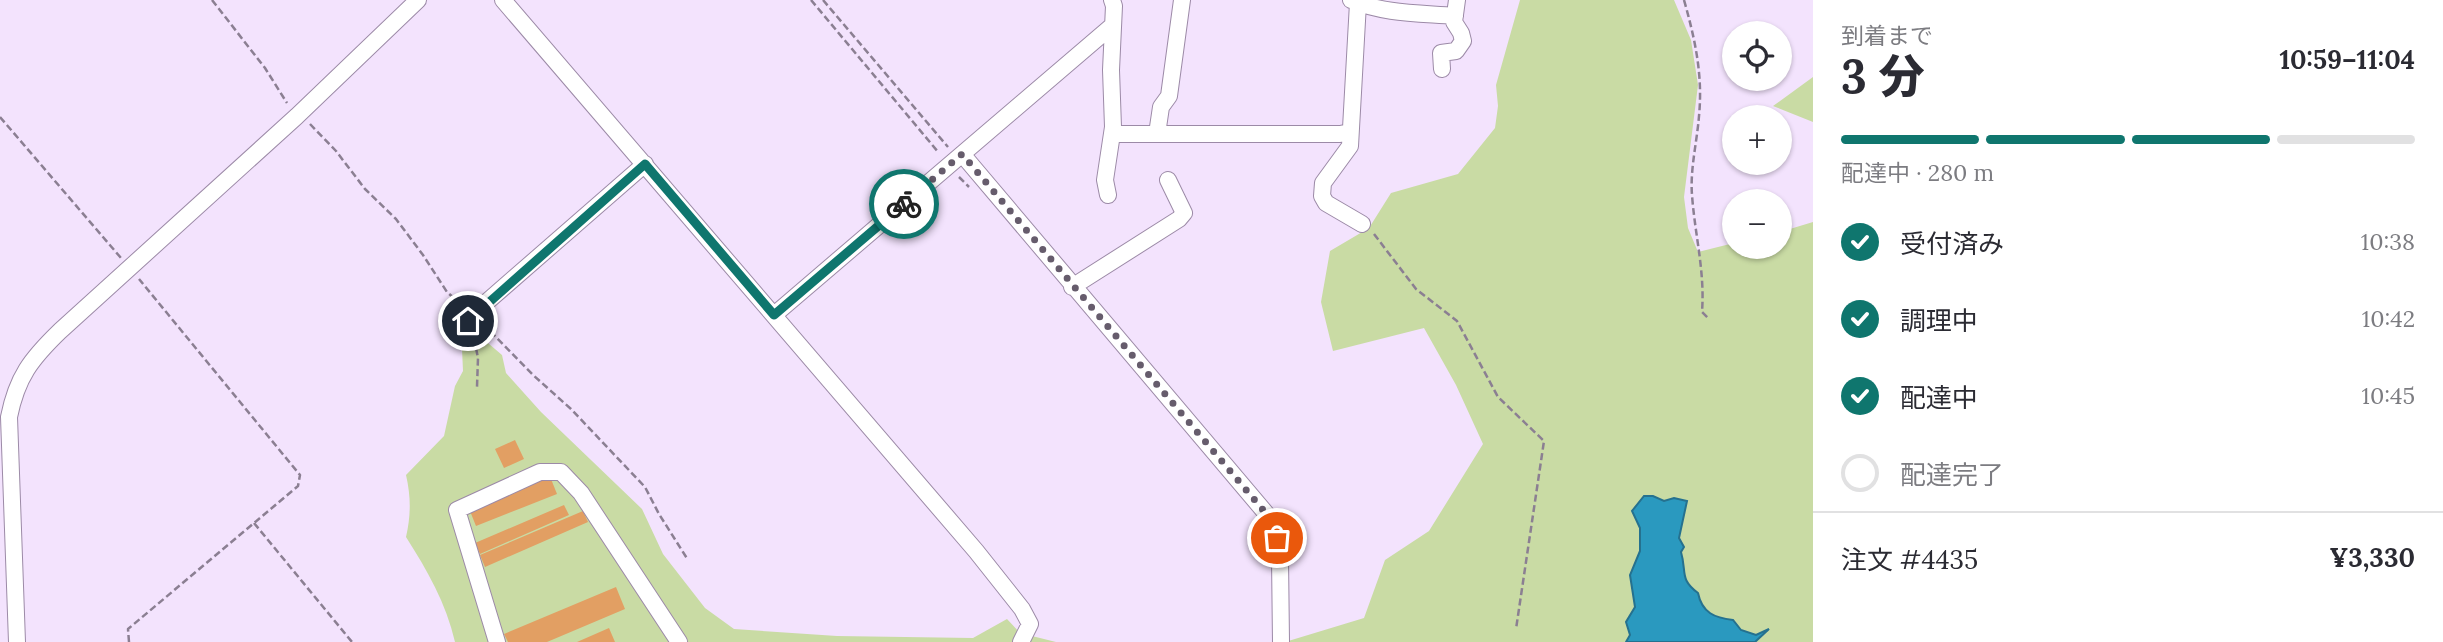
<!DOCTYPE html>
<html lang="ja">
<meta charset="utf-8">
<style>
:root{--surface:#fff;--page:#f7f7f7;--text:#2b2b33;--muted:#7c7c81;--line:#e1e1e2;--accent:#0f766e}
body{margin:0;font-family:Lora,"Noto Sans JP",serif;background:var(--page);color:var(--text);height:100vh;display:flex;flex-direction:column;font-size:26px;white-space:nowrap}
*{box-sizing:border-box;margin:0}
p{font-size:23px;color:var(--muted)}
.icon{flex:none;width:38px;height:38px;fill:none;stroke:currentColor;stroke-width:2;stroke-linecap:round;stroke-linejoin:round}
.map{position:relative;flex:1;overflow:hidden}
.drawer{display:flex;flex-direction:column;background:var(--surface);width:630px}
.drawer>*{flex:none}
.tools{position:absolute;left:1722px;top:21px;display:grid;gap:14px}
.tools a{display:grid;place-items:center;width:70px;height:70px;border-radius:50%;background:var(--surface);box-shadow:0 2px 5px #0004;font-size:35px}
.pin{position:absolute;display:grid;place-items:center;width:60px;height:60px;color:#fff;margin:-30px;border:4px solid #fff;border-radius:50%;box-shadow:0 2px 7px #0007}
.courier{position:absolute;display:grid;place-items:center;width:70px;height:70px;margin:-35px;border:5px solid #0f766e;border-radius:50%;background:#fff;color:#222;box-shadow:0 2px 9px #0007}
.summary em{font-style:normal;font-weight:800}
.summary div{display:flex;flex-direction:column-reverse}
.summary{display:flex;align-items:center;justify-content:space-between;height:119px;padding:0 28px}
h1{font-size:46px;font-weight:800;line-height:52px}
.bar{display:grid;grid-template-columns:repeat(4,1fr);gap:10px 7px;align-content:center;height:84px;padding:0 28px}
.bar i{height:9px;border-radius:5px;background:var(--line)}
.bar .selected{background:var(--accent)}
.bar p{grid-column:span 4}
.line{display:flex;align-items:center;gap:18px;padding:0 28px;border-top:2px solid var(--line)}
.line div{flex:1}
ol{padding:0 28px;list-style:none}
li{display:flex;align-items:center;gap:21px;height:77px}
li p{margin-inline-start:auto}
li .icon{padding:7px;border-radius:50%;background:var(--accent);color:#fff;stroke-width:4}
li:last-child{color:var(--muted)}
li i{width:38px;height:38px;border:4px solid var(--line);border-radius:50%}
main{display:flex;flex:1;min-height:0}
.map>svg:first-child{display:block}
</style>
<main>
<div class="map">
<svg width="1813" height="642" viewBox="0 0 1813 642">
<rect width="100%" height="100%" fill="#f3e3fd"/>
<path fill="#c9dba4" d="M1520 0H1674L1691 40 1698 85 1684 197 1688 228 1698 252 1734 243V247H1780V232L1813 222V642H1285L1364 618 1385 560 1429 531 1483 444 1456 385 1424 328 1333 351 1321 302 1330 251 1369 228 1391 193 1458 174 1495 128 1498 106 1496 85Z
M1813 77V122L1773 106Z
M468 326 502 355 506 373 541 412 642 509 663 554 705 608 734 629 837 636 973 638 1007 619 1020 633 1056 642H455C446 603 427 570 406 537 411 515 411 497 406 475L444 436 455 386 463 371 462 349Z"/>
<path fill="#2a99bf" stroke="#25718f" stroke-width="2" d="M1644 496H1653L1664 501 1674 498 1687 501 1679 538 1684 547 1681 552C1687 572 1679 579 1698 593 1702 613 1715 618 1733 620L1741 630 1756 635 1769 629 1755 642H1626L1630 635 1626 622 1635 607 1630 575 1640 551V528L1632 511Z"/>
<path fill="#e29f63" d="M515 440 524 459 504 468 495 449Z
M549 474 557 494 476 526 468 506Z
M564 505 569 515 480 554 475 543Z
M583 511 588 522 485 567 480 555Z
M616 587 625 609 547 642H508L504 634Z
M609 628 615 642H577Z"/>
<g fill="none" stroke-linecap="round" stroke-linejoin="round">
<g stroke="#9c8aa7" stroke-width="18">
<path id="minor" d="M503 0 976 551 1022 609 1030 624 1021 642
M1351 0C1384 14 1419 13 1455 16
M1358 3 1350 146 1323 183 1322 196 1326 203 1362 224
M1442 69 1441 53 1456 51 1463 41 1461 33 1454 22 1457 0
M1112 134H1340L1350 132
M1157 134 1161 107 1169 96 1182 0
M962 154 1275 524 1280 558 1281 642
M1108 195 1105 180 1113 127 1111 70 1114 6 1112 0
M1072 287 1179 219 1184 213 1168 180
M774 315 1113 25
M468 324 473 314 645 164
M17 642 9 417C17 377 31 359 60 331L297 116 418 0
M497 642 457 510 540 472H561L581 493 679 642"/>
</g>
<path stroke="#8b7f92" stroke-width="2.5" stroke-dasharray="7 3.5" stroke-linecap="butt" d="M212 0 265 68 287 103
M811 0 939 153
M823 0 948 147
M1684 0C1695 39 1703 75 1699 116 1697 142 1690 169 1692 195 1695 236 1705 271 1702 312L1709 319
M0 117 121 258
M310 124 336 151 365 189 396 219 423 255 447 292 462 305
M959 177 969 187
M1374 234 1416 289 1457 321 1498 397 1544 441 1516 629
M483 324 533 375 571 409 645 487 659 514 688 560
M474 338 478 358 477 387
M254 523 352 642
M1261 537 1262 561
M129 642 128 629 298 486 300 475 139 279"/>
<use href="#minor" stroke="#fff" stroke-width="16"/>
</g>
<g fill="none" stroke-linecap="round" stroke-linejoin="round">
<path stroke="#665c6c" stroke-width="7" stroke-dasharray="0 12.6" d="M904 204 962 154 1275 524 1277 538"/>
<path stroke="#0f766e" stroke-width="9" d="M468 321 645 164 774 315 904 204"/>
</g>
</svg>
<div class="tools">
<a><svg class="icon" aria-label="locate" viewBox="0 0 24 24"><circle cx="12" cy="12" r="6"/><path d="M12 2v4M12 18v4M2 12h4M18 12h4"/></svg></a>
<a>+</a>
<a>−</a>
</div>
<div class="pin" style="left:1277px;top:538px;background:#ea580c"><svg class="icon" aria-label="bag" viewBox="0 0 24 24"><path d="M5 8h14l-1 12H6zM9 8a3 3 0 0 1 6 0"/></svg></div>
<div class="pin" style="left:468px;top:321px;background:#1f2937"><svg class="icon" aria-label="home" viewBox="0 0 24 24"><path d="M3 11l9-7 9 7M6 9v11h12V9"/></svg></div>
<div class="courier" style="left:904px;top:204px"><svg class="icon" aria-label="bike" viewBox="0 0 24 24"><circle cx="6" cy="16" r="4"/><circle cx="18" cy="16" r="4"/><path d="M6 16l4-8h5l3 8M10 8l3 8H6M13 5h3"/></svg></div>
</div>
<section class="drawer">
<div class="summary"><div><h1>3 分</h1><p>到着まで</p></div><em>10:59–11:04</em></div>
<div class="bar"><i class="selected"></i><i class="selected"></i><i class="selected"></i><i></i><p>配達中 · 280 m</p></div>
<ol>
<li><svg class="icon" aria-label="check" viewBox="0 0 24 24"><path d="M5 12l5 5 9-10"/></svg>受付済み<p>10:38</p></li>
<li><svg class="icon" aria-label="check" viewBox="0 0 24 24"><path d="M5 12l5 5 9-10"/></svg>調理中<p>10:42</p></li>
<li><svg class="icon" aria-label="check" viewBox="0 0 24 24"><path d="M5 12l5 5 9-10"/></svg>配達中<p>10:45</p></li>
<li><i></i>配達完了</li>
</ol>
<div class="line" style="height:91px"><div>注文 #4435</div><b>¥3,330</b></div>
</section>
</main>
